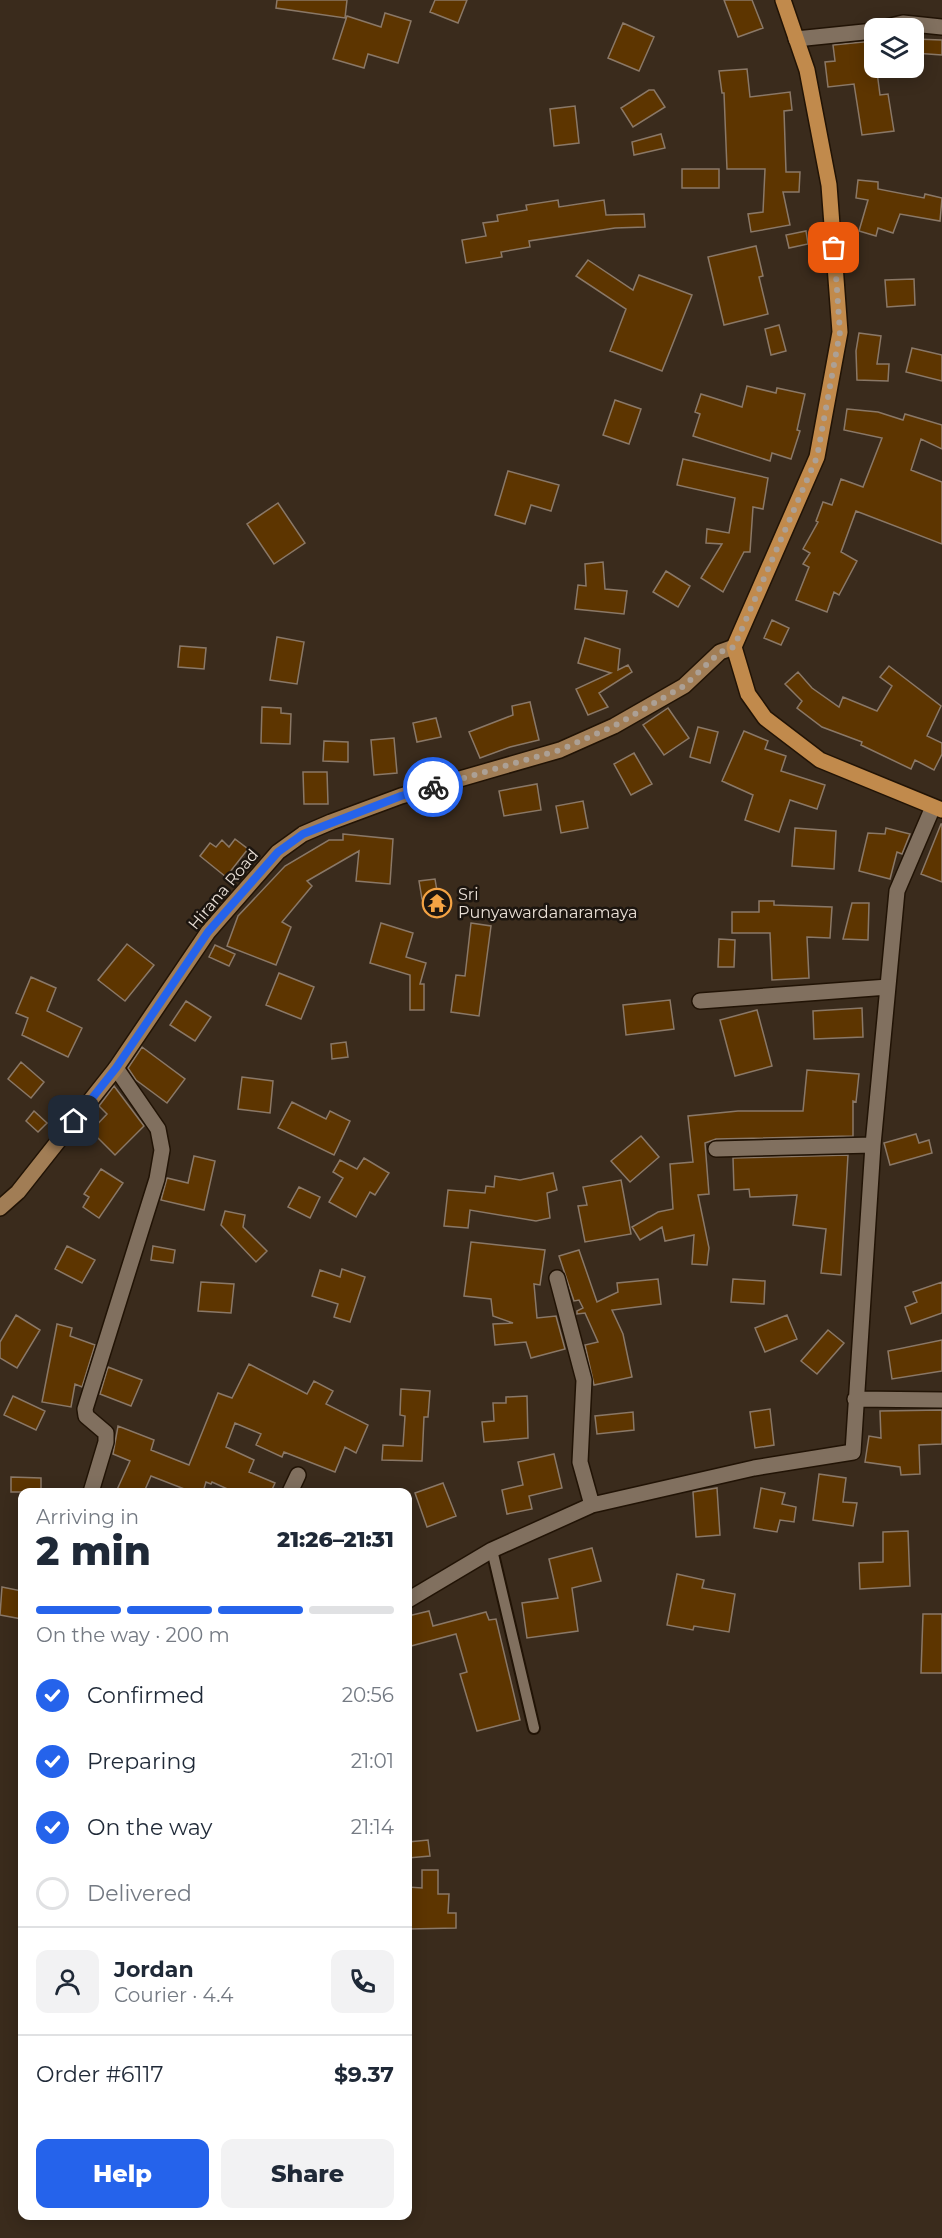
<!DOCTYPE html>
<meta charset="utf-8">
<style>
:root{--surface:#fff;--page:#f2f2f3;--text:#1f2937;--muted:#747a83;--line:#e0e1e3;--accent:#2563eb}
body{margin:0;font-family:Montserrat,sans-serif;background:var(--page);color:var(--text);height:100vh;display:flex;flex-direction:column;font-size:22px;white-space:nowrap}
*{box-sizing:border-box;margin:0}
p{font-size:20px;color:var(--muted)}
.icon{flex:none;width:33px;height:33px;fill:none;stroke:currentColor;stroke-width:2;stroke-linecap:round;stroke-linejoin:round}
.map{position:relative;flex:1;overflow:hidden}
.drawer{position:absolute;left:18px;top:1488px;width:394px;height:732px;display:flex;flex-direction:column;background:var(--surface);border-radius:12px;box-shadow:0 3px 15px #0003}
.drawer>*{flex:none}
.fabs{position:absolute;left:864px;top:18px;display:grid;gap:12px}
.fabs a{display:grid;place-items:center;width:60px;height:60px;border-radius:12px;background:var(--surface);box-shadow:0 3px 15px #0003;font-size:30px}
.pin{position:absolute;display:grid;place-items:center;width:51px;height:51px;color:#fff;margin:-26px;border-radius:12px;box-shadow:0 3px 9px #0006}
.courier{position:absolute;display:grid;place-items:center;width:60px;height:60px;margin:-30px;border:4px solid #2563eb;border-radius:50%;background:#fff;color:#222;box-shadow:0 2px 8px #0007}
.head em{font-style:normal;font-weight:800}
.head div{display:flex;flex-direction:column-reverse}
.head{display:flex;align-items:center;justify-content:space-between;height:102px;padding:0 18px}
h1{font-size:39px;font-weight:800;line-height:45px}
.bar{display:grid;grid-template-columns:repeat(4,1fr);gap:9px 6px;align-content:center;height:72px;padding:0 18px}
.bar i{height:8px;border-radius:4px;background:var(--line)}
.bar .on{background:var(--accent)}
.bar p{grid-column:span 4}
.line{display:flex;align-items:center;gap:15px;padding:0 18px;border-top:2px solid var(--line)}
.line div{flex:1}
.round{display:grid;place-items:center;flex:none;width:63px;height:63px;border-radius:12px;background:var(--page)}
ol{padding:0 18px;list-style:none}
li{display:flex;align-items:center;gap:18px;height:66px}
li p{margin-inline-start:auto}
li .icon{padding:6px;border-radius:50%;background:var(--accent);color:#fff;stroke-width:4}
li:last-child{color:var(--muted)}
li i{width:33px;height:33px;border:3px solid var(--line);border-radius:50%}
.button{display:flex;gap:12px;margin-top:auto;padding:12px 18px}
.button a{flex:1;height:69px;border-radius:12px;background:var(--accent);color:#fff;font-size:24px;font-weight:800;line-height:69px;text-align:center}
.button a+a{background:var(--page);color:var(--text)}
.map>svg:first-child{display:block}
</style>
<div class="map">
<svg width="942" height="2238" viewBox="0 0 942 2238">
<rect width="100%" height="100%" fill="#3a2b1c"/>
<path fill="#5d3500" stroke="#8a7867" stroke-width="1.5" d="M277 0H347L345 18 276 8Z
M435 0H467L458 23 430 12Z
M724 0H752L763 28 738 37Z
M385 13 411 21 398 63 368 54 364 68 333 59 347 16 381 27Z
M623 23 654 37 639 71 608 58Z
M914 39 942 40V55L914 53Z
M873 41 880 95 888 94 894 131 862 135 854 84 828 87 825 62 835 61 833 45Z
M747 69 750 97 790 92 792 110 784 111 786 172H800L799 192H783L790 225 751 232 748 214 763 212 765 169H727L724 93H722L719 71Z
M649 90H654L665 107 633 127 621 108Z
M575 106 579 143 554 146 550 109Z
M661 134 665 148 634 155 632 142Z
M682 169H719V188H682Z
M858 180 878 182V189L924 198 925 194 942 198 940 221 900 214 893 233 878 228 876 236 859 231 868 200 856 198Z
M558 200 559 207 604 200 606 215 644 214 645 227 615 228 529 241 530 247 501 252 502 257 466 263 462 240 486 236 483 223 498 221 497 215 527 210 526 205Z
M806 231 808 244 789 248 786 235Z
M756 246 763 276 759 277 768 314 724 325 708 257Z
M588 260 633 290 639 275 692 295 662 371 610 351 626 309 576 276Z
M914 279 915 305 887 307 885 280Z
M779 325 786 351 771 355 765 329Z
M859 333 881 336 877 364H889L888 381 857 380 856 351Z
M912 348 942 355V381L906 372Z
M747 386 776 393 777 388 805 394 797 430 800 431 791 459 772 453 770 461 693 436 700 414 695 412 701 394 742 407Z
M615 400 641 409 629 444 603 435Z
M847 409 878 412 903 420 905 414 942 425V449L921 439 911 470 942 482V544L856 511 841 552 857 561 839 595 834 592 827 612 796 600 809 567 803 564 810 553 803 549 818 522 816 521 823 502 832 505 841 479 863 487 882 438 844 430Z
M683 459 768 478 763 509 753 507 750 552H744L723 592 701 578 722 544 706 543 707 529 729 533 735 498 677 485Z
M508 471 559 485 551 511 531 505 525 524 495 515Z
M278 503 305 543 274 564 247 524Z
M603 562 605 589 627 591 624 614 575 609 578 585 586 586 585 564Z
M666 571 690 586 678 607 653 592Z
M772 620 789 628 781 645 764 638Z
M277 637 304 642 297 684 270 680Z
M585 638 620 649 618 670 628 665 632 672 599 693 608 707 588 715 576 689 611 673 578 663Z
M180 646 206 648 204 669 178 667Z
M889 666 941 706 927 736 942 743V754L934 770 915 760 911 769 861 745 862 742 822 727 797 708 802 701 785 684 798 672 812 688 839 707 843 697 877 711 892 686 880 677Z
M530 702 539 740 510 747 480 758 469 732 513 715 512 706Z
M262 707 281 708V713L291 714 290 744 261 743Z
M668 708 689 738 664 755 643 725Z
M436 718 441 737 417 742 413 723Z
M698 727 718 732 710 763 690 757Z
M744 731 768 741 765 749 786 756 781 771 825 785 817 809 790 800 779 832 745 820 753 795 722 781Z
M394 738 397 773 374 775 371 740Z
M324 741 348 742V762L323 761Z
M634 753 652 784 631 795 614 764Z
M303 772H327L328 804H304Z
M537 784 541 810 504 816 499 791Z
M583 801 588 828 561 833 556 806Z
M941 824H942V882L921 874Z
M795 828 836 831 834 869 792 866Z
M886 828 910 834 902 854 897 852 890 879 859 871 868 833 885 834Z
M343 834 393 839 390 884 356 881 359 851 307 881 312 886 282 922 291 927 276 965 227 946 238 916 285 866 329 840H343Z
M235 839 248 849 226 877 200 856 210 843 216 847 222 840 229 847Z
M435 879 438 897 422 899 419 881Z
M759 901H774V905L832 907 830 938 807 937 809 978 772 980 770 933H732V912H759Z
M852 903H869L868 940 843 939Z
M381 923 413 933 406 957 426 963 420 984H424V1010H410V975L370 963Z
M471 923 491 926 479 1016 451 1012 456 975 465 976Z
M719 939 735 940 734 967H718Z
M127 944 154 965 125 1001 98 980Z
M215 945 235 954 229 966 209 957Z
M279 973 314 987 301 1019 266 1005Z
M31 977 56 988 47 1011 82 1028 68 1057 22 1035 28 1018 16 1013Z
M670 1000 674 1029 626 1035 623 1005Z
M186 1001 211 1017 195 1041 170 1025Z
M862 1008 863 1037 814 1039 813 1011Z
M757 1010 772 1066 735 1076 720 1020Z
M346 1042 348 1057 332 1059 331 1044Z
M142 1047 185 1079 167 1103 136 1080 128 1068Z
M21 1062 44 1082 31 1098 8 1079Z
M807 1070 859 1074 856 1102 853 1101V1136L716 1139 705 1143 709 1194 698 1195 709 1248 707 1265 692 1264 694 1235 665 1241 662 1227 640 1240 632 1227 658 1212 673 1209 670 1164 693 1162 688 1116 738 1111H803Z
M242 1077 273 1081 270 1113 238 1109Z
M114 1086 144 1126 115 1155 91 1131 107 1114 99 1106Z
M292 1102 326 1119 330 1111 350 1121 334 1155 278 1128Z
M34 1111 47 1123 38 1132 26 1121Z
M916 1134 919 1143 929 1140 932 1153 890 1165 884 1143Z
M641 1136 659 1157 630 1182 611 1161Z
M848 1155 841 1275 821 1273 826 1229 793 1225 797 1195 750 1197 749 1189 734 1190 733 1158Z
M194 1156 215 1161 204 1210 161 1200 167 1178 188 1183Z
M364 1158 389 1173 375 1195 370 1192 356 1217 329 1202 343 1178 333 1172 340 1160 357 1169Z
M101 1169 123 1183 99 1218 83 1207 89 1197 84 1194Z
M553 1173 557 1190 547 1193 550 1218 536 1221 470 1210 468 1228 444 1226 448 1190 485 1193 486 1186 494 1187 495 1176 520 1180Z
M621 1180 631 1234 585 1242 578 1206 587 1205 583 1187Z
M299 1187 320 1197 310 1218 288 1207Z
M225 1211 245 1215 243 1227 267 1251 256 1262 221 1225Z
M471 1242 545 1250 540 1285 534 1284 537 1318 556 1316 565 1349 531 1358 526 1342 495 1345 493 1324 513 1323 493 1316 491 1299 464 1296Z
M67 1246 95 1260 82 1283 55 1269Z
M153 1246 175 1250 173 1263 151 1260Z
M579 1250 597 1302 618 1292 617 1283 658 1279 661 1304 612 1310 623 1334 632 1377 594 1385 585 1345 598 1342 585 1313 577 1314V1311L583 1308 579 1300 574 1301 559 1256Z
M342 1269 365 1277 350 1322 334 1317 338 1304 312 1296 320 1270 340 1277Z
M733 1279 765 1281 764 1304 731 1302Z
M201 1282 234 1284 231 1313 198 1311Z
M942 1282V1313L911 1324 905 1307 917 1302 913 1292Z
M16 1315 40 1330 17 1368 0 1358V1342Z
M787 1315 797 1339 765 1352 755 1328Z
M57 1324 72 1328 70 1336 95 1345 82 1387 75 1384 71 1407 42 1402Z
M828 1330 844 1343 817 1374 801 1361Z
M942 1340V1371L892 1379 888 1351Z
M249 1364 307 1394 314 1381 333 1391 326 1404 368 1425 356 1453 345 1447 335 1472 284 1452 282 1457 256 1445 261 1434 235 1423 226 1447 254 1460 249 1472 275 1483 271 1492H234L212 1482 211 1484 206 1482 203 1492H192L151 1476 144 1492H116L130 1461 113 1454 118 1426 154 1440 151 1450 189 1465 218 1393 232 1398Z
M108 1367 142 1380 131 1406 100 1394Z
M401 1389 430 1391 428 1417H424L422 1461 382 1460 383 1445 403 1446 405 1416 400 1415Z
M13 1396 45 1411 36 1430 4 1415Z
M527 1396 528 1438 484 1442 482 1422 494 1421 493 1403H506V1397Z
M770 1409 774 1445 755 1448 750 1412Z
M942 1410V1444L919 1445 920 1474 901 1475 900 1467 865 1462 869 1436 881 1438 880 1411Z
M633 1412 634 1430 597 1434 595 1416Z
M554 1454 562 1488 529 1496 532 1509 507 1514 502 1490 523 1485 518 1462Z
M819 1474 846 1478 843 1502 857 1503 853 1526 813 1520Z
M11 1477 41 1478V1492H11Z
M443 1483 456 1516 427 1527 415 1493Z
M717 1488 720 1535 696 1537 693 1492Z
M761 1488 785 1493 782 1504 796 1507 794 1522 780 1520 777 1532 754 1528Z
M908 1531 910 1586 860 1589 859 1563 883 1562V1532Z
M592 1548 601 1581 572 1588 578 1631 527 1638 522 1603 558 1598 549 1559Z
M677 1574 704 1580 702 1588 735 1594 729 1632 694 1626 693 1630 667 1625Z
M2 1587 22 1591V1619L0 1615Z
M429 1611 433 1626 486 1612 489 1620 496 1619 520 1720 477 1731 460 1674 467 1672 456 1634 411 1646 408 1616Z
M923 1614H942V1673H921Z
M428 1840 430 1856 408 1858V1842Z
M422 1870H438V1894H449L448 1913H456V1928L408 1929V1887L422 1888Z"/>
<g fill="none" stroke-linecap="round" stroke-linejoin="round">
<g stroke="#211305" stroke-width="14">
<path id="lane" d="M492 1550 534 1728"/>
</g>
<g stroke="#211305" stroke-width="18">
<path id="street" d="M882 28 903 23 942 27
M796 39 874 31
M700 1001 888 987
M716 1149 873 1145
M557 1278 584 1380 580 1462 592 1505
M855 1399 942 1400
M91 1492 106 1442V1433L86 1416 85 1409 157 1179 162 1150 158 1129 116 1068
M290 1492 298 1475
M408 1600 492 1550 592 1505 754 1468 853 1452 873 1145 897 891 933 807"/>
</g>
<g stroke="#211305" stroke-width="18">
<path id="secondary" d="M0 1208 18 1192 116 1068 208 932 278 852 303 834 331 822 401 796 560 750 614 726 684 686 720 652 734 647"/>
</g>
<g stroke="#211305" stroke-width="18">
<path id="primary" d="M783 0 807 70 829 185 840 332 817 457 734 647 748 694 765 718 820 760 942 810"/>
</g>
<use href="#lane" stroke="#81705f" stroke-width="10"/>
<use href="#street" stroke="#81705f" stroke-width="15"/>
<use href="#secondary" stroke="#a17d55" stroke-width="15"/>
<use href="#primary" stroke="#c18a4c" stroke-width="15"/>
</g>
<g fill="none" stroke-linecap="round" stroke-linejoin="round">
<path stroke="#aca095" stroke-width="6" stroke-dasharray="0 10.8" d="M433 787 560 750 614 726 684 686 720 652 734 647 817 457 840 332 834 248"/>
<path stroke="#2563eb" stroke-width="8" d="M74 1121 116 1068 208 932 278 852 303 834 401 796 433 787"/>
</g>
<defs>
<g id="temple-ring" transform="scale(1.5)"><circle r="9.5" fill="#1c150f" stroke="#f4a344" stroke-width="1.5"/><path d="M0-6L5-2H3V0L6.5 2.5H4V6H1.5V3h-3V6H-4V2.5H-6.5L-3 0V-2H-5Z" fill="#f4a344"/></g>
</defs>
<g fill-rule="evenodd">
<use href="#temple-ring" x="437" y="903"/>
</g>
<g text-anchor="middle" stroke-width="5" stroke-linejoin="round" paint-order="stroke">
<g font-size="16" fill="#e9dfd6" stroke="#1c150f">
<text transform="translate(223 889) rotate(-50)" y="6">Hirana Road</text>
</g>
<g font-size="16" fill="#e9dfd6" stroke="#1c150f" text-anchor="start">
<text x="458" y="900">Sri<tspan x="458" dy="18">Punyawardanaramaya</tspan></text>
</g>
</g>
</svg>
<div class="fabs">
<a><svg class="icon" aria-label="layers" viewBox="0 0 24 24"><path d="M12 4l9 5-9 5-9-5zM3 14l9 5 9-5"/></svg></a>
</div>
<div class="pin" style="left:834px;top:248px;background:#ea580c"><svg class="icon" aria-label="bag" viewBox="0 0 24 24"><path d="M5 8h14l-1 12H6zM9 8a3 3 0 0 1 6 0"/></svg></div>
<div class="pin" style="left:74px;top:1121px;background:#1f2937"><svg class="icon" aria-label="home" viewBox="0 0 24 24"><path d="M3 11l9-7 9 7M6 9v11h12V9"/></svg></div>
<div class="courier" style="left:433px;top:787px"><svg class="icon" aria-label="bike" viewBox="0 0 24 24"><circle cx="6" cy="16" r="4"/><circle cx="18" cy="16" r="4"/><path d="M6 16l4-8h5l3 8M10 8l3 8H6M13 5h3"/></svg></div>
<section class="drawer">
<div class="head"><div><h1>2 min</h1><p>Arriving in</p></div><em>21:26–21:31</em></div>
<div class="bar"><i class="on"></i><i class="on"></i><i class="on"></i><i></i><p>On the way · 200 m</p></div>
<ol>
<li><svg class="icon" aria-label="check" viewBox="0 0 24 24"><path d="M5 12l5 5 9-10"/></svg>Confirmed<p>20:56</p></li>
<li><svg class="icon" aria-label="check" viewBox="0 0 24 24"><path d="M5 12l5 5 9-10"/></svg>Preparing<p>21:01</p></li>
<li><svg class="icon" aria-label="check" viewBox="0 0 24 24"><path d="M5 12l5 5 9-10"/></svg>On the way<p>21:14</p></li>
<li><i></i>Delivered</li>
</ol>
<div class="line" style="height:108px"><a class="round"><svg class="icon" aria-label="person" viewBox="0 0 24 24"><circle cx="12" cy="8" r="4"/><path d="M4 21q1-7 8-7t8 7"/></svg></a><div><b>Jordan</b><p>Courier · 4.4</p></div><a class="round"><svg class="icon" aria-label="phone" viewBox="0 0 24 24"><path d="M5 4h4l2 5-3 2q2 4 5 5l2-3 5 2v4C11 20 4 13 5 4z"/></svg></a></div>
<div class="line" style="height:78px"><div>Order #6117</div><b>$9.37</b></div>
<div class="button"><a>Help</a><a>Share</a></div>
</section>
</div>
